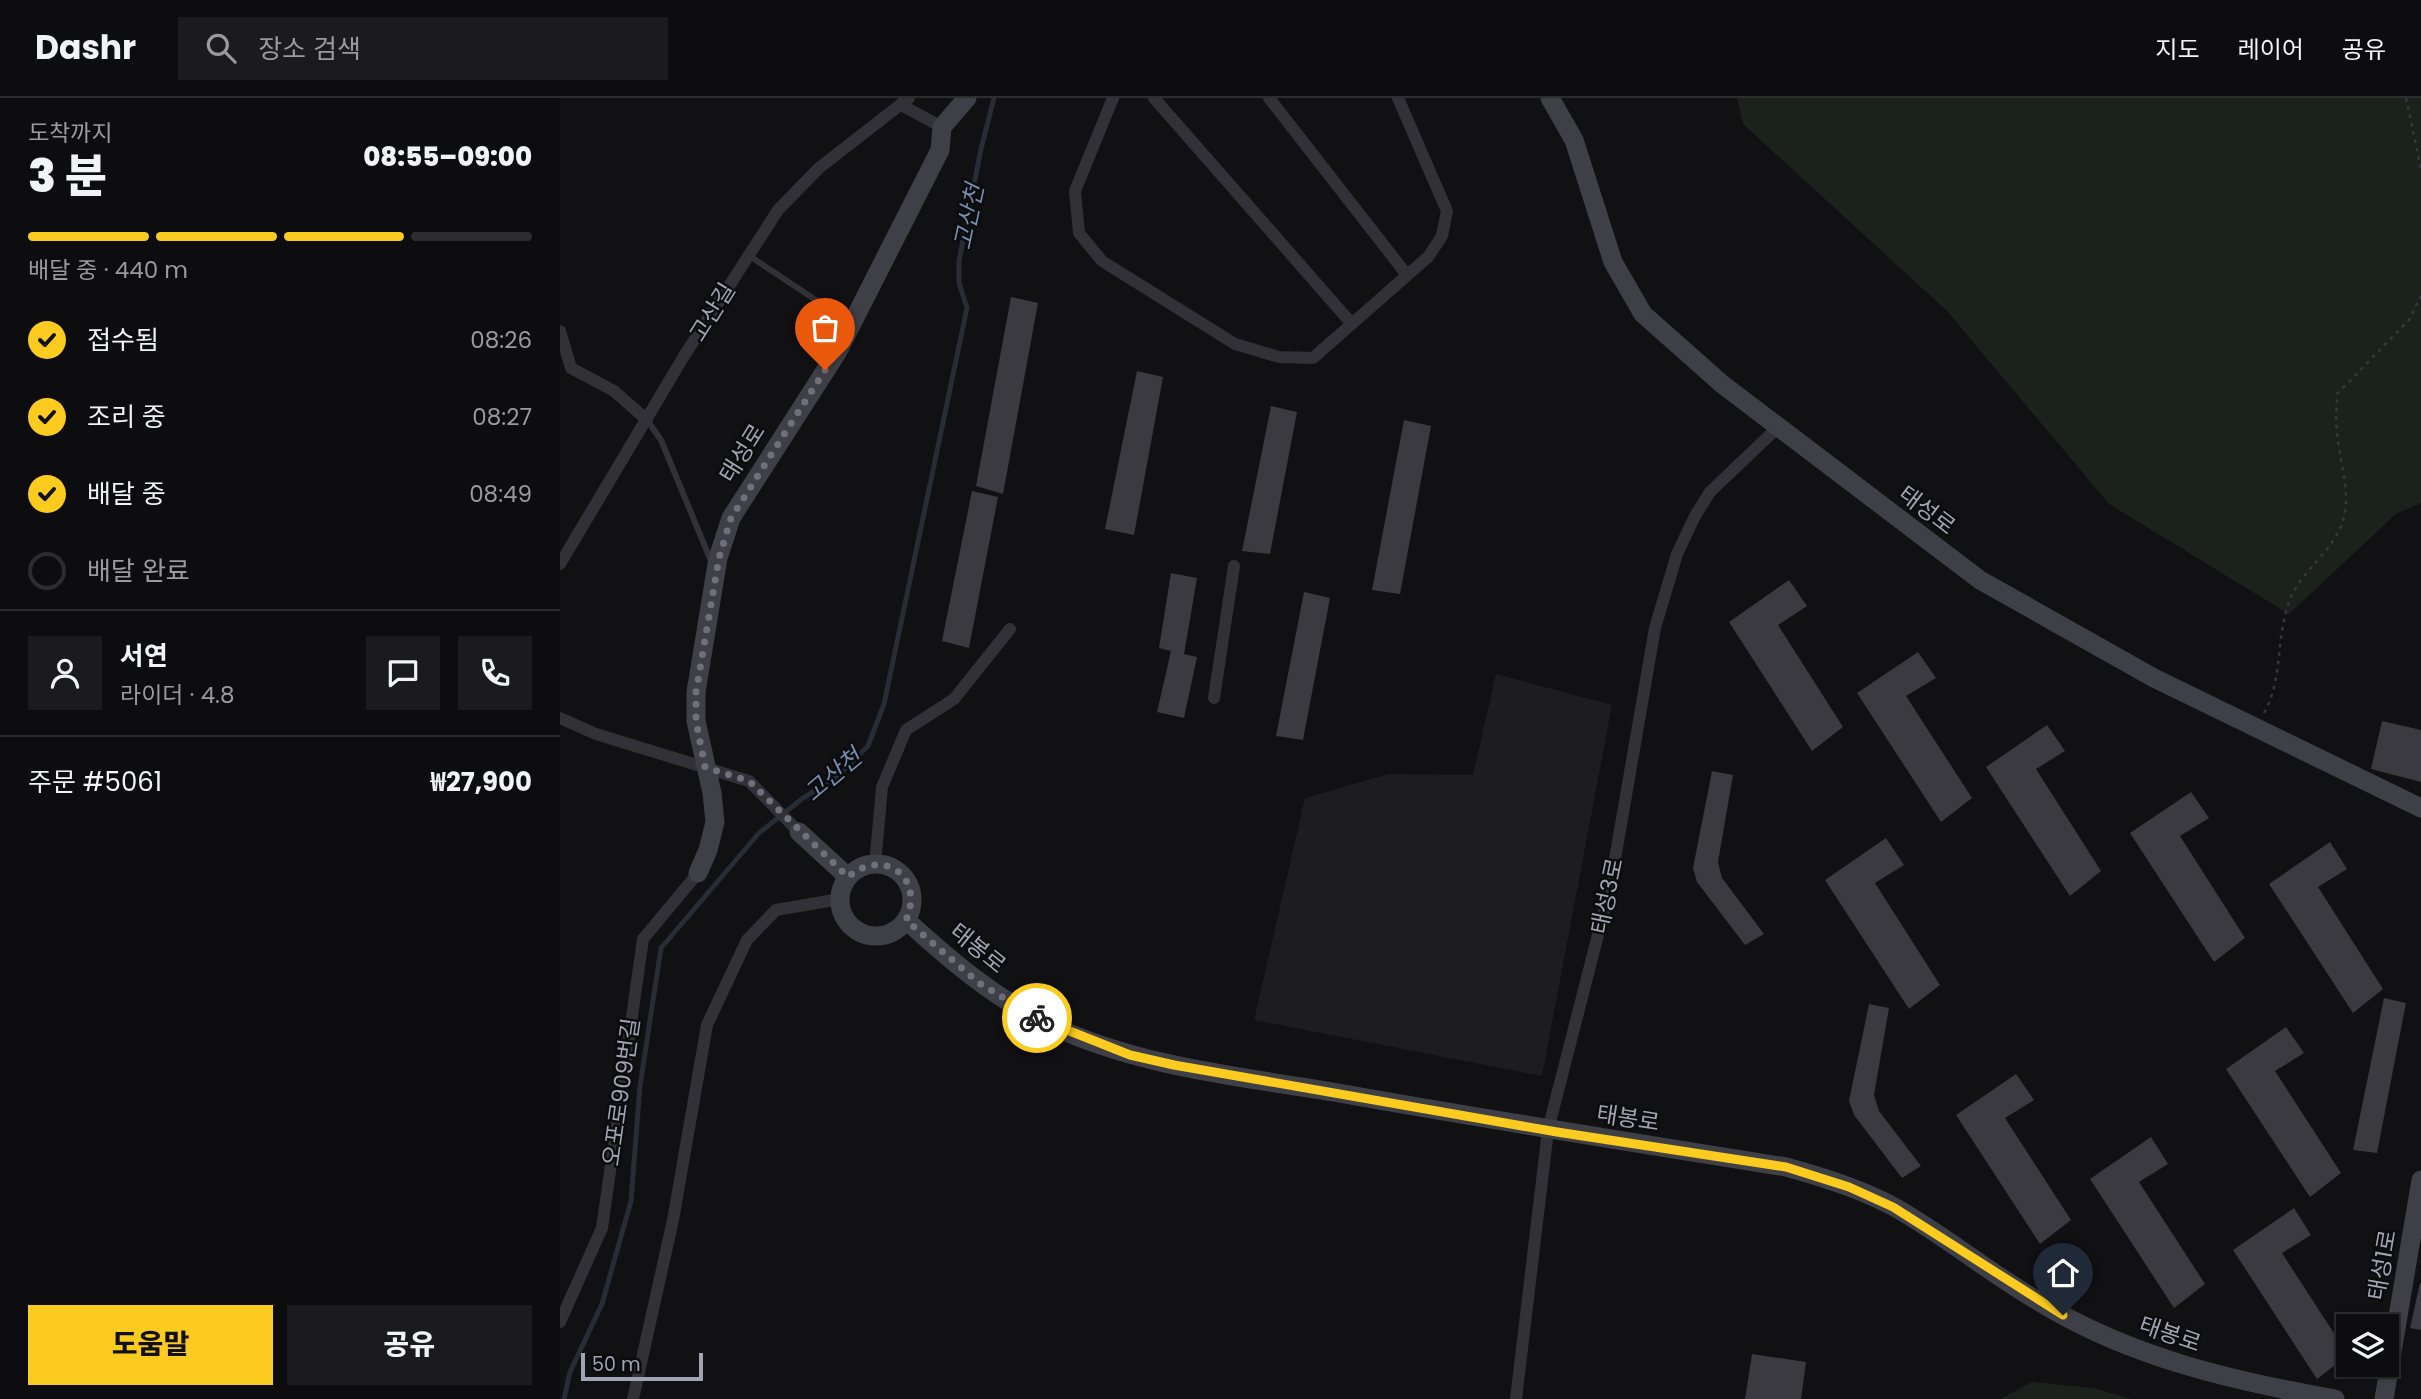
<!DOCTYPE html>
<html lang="ko">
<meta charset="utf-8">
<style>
:root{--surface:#0d0c0e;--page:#1b1a1c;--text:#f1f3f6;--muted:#9a9b9e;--line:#2d2c2e;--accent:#fbcb20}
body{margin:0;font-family:Poppins,"Noto Sans KR",sans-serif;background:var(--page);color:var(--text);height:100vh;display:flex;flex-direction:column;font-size:26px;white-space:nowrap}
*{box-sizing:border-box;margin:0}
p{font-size:23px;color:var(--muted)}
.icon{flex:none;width:38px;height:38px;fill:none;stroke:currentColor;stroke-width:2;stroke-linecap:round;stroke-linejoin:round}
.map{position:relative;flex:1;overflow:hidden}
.sheet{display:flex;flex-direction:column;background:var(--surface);width:560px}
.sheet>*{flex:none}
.buttons{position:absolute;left:1776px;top:1216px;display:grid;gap:14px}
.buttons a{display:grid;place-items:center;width:63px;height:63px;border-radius:0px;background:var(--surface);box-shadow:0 2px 5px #0004,0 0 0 2px var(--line);font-size:35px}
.scale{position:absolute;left:21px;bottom:18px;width:122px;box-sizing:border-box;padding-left:7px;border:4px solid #a1a4b4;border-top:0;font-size:19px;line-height:24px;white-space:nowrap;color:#a1a4b4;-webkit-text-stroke:5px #0c0b0d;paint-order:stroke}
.pin{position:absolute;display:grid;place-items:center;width:60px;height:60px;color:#fff;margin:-72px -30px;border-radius:50% 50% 50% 0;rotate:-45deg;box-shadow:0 0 7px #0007}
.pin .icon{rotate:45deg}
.courier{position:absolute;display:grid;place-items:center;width:70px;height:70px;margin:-35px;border:5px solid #fbcb20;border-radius:50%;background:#fff;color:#222;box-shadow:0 2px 9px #0007}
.summary em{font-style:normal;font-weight:800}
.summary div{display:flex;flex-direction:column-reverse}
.summary{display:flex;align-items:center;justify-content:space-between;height:119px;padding:0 28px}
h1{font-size:46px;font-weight:800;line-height:52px}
.bar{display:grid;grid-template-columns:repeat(4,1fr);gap:10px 7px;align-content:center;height:84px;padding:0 28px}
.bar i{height:9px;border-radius:5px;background:var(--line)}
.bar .on{background:var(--accent)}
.bar p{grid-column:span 4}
.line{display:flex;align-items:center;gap:18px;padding:0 28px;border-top:2px solid var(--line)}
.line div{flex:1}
.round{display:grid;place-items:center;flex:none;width:74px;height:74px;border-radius:0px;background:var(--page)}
ol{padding:0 28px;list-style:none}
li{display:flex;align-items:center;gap:21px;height:77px}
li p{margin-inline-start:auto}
li .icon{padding:7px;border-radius:50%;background:var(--accent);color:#111;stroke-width:4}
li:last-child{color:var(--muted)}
li i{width:38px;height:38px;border:4px solid var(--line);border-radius:50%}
.action{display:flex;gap:14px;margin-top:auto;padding:14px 28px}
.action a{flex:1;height:80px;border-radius:0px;background:var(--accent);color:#111;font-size:28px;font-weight:800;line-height:80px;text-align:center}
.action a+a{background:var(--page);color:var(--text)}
header{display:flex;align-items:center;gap:42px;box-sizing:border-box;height:98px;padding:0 35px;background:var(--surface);border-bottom:2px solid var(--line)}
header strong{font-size:33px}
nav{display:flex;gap:38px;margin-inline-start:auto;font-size:24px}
.search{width:490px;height:63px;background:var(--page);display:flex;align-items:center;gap:18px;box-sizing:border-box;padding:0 24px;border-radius:0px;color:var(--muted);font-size:26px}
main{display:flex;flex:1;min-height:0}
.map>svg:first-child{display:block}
</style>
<header>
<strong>Dashr</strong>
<div class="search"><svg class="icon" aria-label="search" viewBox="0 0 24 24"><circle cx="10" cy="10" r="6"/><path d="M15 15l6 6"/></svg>장소 검색</div>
<nav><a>지도</a><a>레이어</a><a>공유</a></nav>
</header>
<main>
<section class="sheet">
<div class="summary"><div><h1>3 분</h1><p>도착까지</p></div><em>08:55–09:00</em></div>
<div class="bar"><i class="on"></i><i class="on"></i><i class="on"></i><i></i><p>배달 중 · 440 m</p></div>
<ol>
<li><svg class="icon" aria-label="check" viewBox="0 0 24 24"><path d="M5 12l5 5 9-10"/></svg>접수됨<p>08:26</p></li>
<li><svg class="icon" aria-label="check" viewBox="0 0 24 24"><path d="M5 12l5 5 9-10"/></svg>조리 중<p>08:27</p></li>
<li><svg class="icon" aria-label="check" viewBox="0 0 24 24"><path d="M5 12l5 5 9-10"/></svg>배달 중<p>08:49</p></li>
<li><i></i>배달 완료</li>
</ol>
<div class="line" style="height:126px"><a class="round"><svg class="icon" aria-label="person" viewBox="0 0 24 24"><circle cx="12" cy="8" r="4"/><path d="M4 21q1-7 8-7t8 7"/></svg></a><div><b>서연</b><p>라이더 · 4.8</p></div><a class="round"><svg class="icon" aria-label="chat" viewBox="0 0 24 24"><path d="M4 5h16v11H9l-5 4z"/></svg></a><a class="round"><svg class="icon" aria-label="phone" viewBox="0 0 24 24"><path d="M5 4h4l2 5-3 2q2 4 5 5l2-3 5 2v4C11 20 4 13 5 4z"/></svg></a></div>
<div class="line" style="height:91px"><div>주문 #5061</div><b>₩27,900</b></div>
<div class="action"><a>도움말</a><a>공유</a></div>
</section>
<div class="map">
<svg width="1861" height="1301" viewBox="0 0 1861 1301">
<rect width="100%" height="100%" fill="#111012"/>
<path fill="#1d1c1f" d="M936 576 1052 607 982 978 694 922 745 700 828 676 913 677Z"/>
<path fill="#1b221c" d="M1177 0H1861V405L1836 416 1729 516 1549 406 1387 213 1183 26Z
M1472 1284 1534 1290 1571 1301H1440Z"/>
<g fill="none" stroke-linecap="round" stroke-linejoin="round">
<path stroke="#262d36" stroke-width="5" d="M4 1301 10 1274 42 1206 71 1103 80 988 101 850 199 735 243 700 273 682 308 648 324 606 407 210 399 185V163L421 51 434 0"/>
</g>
<path fill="#3a3a40" d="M451 199 478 205 443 396 416 388Z
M577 273 603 279 574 437 545 431Z
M711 308 737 314 710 456 682 453Z
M844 322 871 328 840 496 812 492Z
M412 393 438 399 409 550 382 543Z
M611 475 637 480 624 556 637 559 624 620 597 614 611 553 599 550Z
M1229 482 1247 508 1218 527 1283 629 1252 653 1169 524Z
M744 494 770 500 743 642 716 638Z
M1358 554 1376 580 1346 598 1412 700 1381 724 1297 595Z
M1822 623 1861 632V684L1811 671Z
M1487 627 1505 653 1476 671 1541 773 1510 798 1426 669Z
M1152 673 1173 677 1158 764 1162 780 1204 836 1185 847 1137 784 1133 770Z
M1631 694 1649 720 1620 738 1685 840 1654 864 1570 735Z
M1326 740 1344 767 1315 785 1380 887 1349 911 1265 782Z
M1770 744 1787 771 1758 789 1823 891 1793 915 1709 786Z
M1824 900 1846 905 1817 1055 1793 1052Z
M1309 906 1329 910 1314 997 1319 1013 1361 1068 1342 1080 1294 1017 1289 1003Z
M1726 929 1744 955 1715 973 1781 1075 1750 1099 1666 971Z
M1456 976 1474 1002 1445 1020 1511 1122 1480 1146 1396 1017Z
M1591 1039 1608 1066 1579 1084 1645 1186 1614 1210 1530 1081Z
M1734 1110 1751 1137 1722 1155 1788 1257 1757 1281 1673 1152Z
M1860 1185H1861V1232L1850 1230Z
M1192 1256 1246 1264 1241 1301H1185Z"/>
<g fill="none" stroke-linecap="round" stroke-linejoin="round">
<path stroke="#37383e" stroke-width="2.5" stroke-dasharray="3.5 5" stroke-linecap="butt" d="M1846 0 1861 71
M1704 615C1725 578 1714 533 1733 495 1747 467 1780 448 1785 414 1789 387 1779 361 1777 334 1775 322 1777 309 1777 296L1849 222 1861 198"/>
<path stroke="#313137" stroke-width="6" d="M188 157 289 224
M87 322 101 342 151 463"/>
<path stroke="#313137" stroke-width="12" d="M553 0 515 93 519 135 542 163 675 246 719 259 753 260 868 159 882 138 887 113 838 0
M594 0 792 226
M709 0 847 177
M341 7 382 29
M0 233 11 270 54 293 87 322
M0 466 124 258 218 112 259 70 349 0
M654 600 674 468
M0 620 36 636 189 683 239 734
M315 767 322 689 346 632 394 601 450 531
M0 1224 42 1130 83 841 138 775
M73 1301 113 1122 147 927 187 842 216 812 280 801
M956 1301 988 1032 1050 790 1095 530 1117 456 1135 418 1150 394 1217 330"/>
<path stroke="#3f4047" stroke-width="19" d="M990 0 1014 42 1053 164 1083 216 1162 286 1420 482 1594 580 1861 710
M239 734 288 779
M280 802a36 36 0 1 1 72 0a36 36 0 1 1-72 0Z
M138 775 148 752 155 724 152 695 136 623V594L158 460 171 420 278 253 380 52 382 29 407 0
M346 822C390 862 433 899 486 925 575 968 676 978 773 994 924 1021 1075 1045 1226 1069 1263 1079 1302 1091 1336 1110 1387 1139 1432 1177 1483 1206 1573 1260 1673 1283 1775 1301
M1824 1301 1861 1082"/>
</g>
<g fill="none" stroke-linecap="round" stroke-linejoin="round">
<path stroke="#6f707b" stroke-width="7" stroke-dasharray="0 12.6" d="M265 272 171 420 159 460 136 594V623L145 669 189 683 288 779C324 749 365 779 346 822L419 885 477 920"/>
<path stroke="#fbcb20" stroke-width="9" d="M477 920 570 957 614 967 997 1034 1226 1069 1289 1089 1333 1109 1503 1217"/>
</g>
<g text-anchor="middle" stroke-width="5" stroke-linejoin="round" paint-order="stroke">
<g font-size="23" fill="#a1a4b4" stroke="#0c0b0d">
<text transform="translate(152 214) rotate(-58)" y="8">고산길</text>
<text transform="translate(182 355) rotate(-58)" y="8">태성로</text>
<text transform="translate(1367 412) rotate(37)" y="8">태성로</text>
<text transform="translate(1047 798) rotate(-78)" y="8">태성3로</text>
<text transform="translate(418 850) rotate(39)" y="8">태봉로</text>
<text transform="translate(61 994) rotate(-82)" y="8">오포로909번길</text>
<text transform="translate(1068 1020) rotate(9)" y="8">태봉로</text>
<text transform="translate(1822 1167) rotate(-80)" y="8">태성1로</text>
<text transform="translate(1610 1236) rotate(19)" y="8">태봉로</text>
</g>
<g font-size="24" font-style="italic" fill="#758eb1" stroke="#0c0b0d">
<text transform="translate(409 119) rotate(-78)" y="8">고산천</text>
<text transform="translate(273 677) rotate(-40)" y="8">고산천</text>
</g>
</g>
</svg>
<div class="buttons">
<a><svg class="icon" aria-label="layers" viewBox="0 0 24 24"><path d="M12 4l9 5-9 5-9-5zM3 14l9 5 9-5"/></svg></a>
</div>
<div class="scale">50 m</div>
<div class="pin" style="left:265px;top:272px;background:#ea580c"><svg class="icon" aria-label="bag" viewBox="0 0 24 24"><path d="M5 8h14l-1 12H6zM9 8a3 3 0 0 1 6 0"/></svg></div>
<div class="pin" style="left:1503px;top:1217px;background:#1f2937"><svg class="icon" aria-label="home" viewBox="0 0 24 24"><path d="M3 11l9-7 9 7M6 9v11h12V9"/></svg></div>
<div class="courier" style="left:477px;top:920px"><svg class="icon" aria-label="bike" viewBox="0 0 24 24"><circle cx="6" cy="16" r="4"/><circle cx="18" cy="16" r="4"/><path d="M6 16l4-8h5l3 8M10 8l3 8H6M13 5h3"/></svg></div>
</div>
</main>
